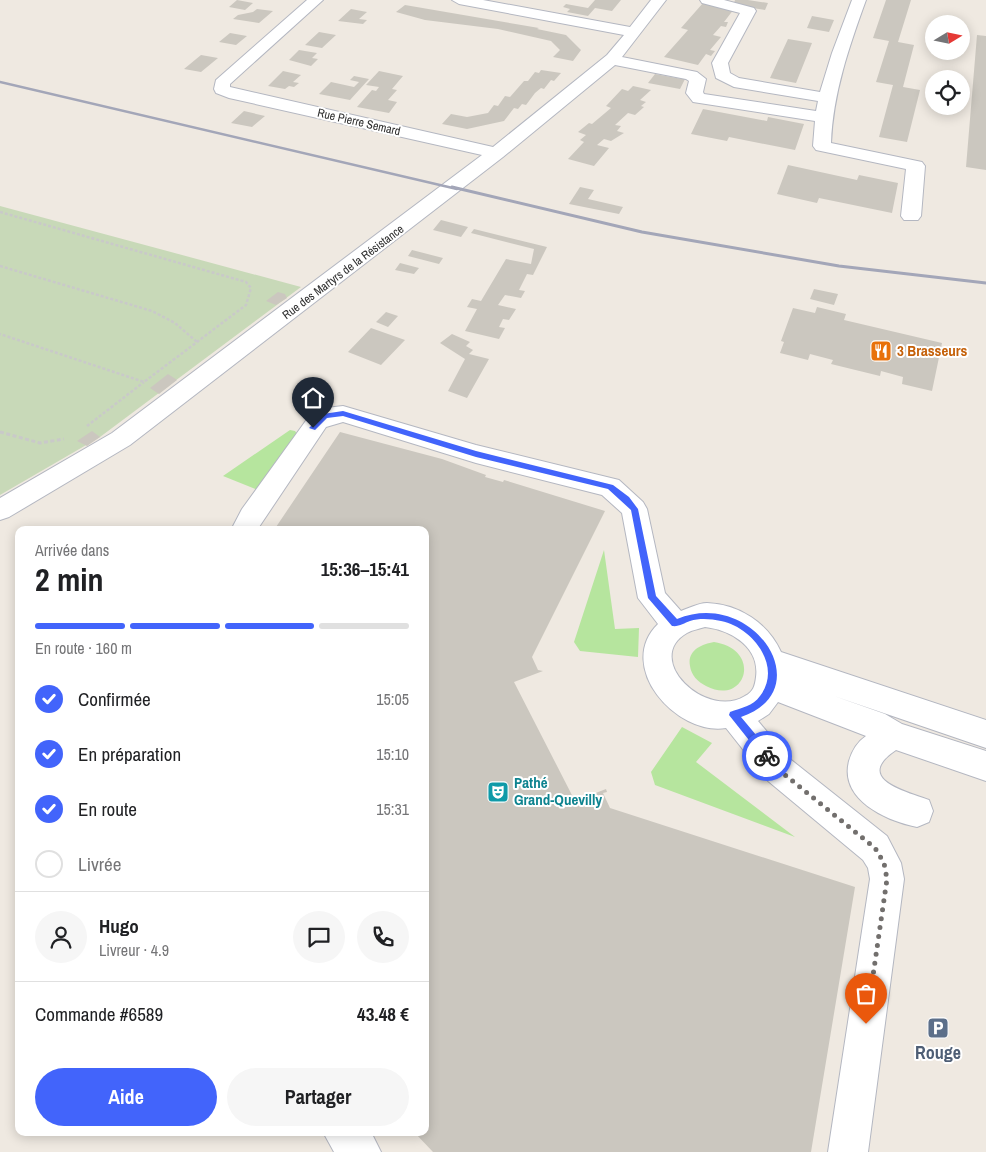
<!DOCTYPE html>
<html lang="fr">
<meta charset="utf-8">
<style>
:root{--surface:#fff;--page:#f6f6f6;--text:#202124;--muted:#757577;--line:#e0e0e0;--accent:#4264fb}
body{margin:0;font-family:"Archivo Narrow",sans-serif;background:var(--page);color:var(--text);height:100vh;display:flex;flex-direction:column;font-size:19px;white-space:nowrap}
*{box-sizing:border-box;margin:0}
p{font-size:16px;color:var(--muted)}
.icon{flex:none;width:28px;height:28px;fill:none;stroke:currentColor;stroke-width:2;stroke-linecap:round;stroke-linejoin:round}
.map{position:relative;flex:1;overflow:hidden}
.sheet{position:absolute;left:15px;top:526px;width:414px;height:610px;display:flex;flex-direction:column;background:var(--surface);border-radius:10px;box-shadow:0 2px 12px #0003}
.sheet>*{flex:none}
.needle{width:32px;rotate:80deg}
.tools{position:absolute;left:925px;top:15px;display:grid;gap:10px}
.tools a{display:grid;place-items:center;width:45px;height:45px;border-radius:50%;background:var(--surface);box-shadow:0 2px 12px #0003;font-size:25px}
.pin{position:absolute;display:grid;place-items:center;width:42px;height:42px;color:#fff;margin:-51px -21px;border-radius:50% 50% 50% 0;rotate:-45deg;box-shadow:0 0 5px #0007}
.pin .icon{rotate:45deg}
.courier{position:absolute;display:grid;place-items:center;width:50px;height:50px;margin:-25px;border:4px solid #4264fb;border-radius:50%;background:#fff;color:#222;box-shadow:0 1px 6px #0007}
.overview em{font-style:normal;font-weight:700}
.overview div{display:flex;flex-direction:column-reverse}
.overview{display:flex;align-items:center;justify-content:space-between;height:85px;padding:0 20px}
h1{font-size:32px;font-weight:700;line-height:38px}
.bar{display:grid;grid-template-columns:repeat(4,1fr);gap:8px 5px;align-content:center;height:60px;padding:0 20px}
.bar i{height:6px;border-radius:4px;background:var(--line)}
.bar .on{background:var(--accent)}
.bar p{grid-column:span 4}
.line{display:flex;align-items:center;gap:12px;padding:0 20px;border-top:1px solid var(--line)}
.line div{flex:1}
.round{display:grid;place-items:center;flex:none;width:52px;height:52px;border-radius:26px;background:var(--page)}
ol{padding:0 20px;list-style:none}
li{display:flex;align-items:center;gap:15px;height:55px}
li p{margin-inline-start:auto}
li .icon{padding:5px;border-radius:50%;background:var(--accent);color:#fff;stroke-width:4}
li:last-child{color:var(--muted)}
li i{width:28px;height:28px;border:2px solid var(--line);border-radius:50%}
.cta{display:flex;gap:10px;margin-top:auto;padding:10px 20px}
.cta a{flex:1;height:58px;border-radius:30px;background:var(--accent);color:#fff;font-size:20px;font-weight:700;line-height:58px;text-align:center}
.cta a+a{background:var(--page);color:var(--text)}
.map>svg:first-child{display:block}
</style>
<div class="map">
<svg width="986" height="1152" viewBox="0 0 986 1152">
<rect width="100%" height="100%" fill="#efe9e1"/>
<path fill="#b6e59e" d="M290 430 295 431 298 435 258 490 223 476Z
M604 550 615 629 639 628 638 657 580 651 574 642Z
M714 642C764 650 745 707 706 686 698 682 691 675 690 666 687 651 701 644 714 642Z
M682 727 712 743 696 762 795 837 655 785 651 772Z"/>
<path fill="#c8d9b8" d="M0 206 301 287 100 437 0 495Z"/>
<path fill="#cbc7bf" d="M237 0 253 3 245 10 229 7Z
M595 0H621L612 11 595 8 588 16 567 12 570 9 563 7 566 4 588 8Z
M735 0H748L768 3 765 10 739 6 740 4 734 3Z
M886 0H911L898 42 914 45 903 87 920 90 907 142 879 137 893 85 876 82 889 41 873 38Z
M703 3 734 9 724 22H728L726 27 721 26 713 35 721 37 710 50 715 51 711 56 706 54 698 65 664 57 688 30 681 28Z
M405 5 539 28 537 29 566 35 581 50 573 61 553 57 560 50 551 41 498 29 425 20 396 12Z
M257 9 273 11 259 23 233 19 238 15 253 12Z
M351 9 367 12 359 19 367 20 363 24 338 21Z
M812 16 834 20 829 32 807 28Z
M319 32 336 35 322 48 305 45Z
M230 33 247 36 236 45 219 42Z
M977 35 986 36V170L966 167Z
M788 39 812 43 796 83 770 78Z
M299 50 317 53 312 58 318 59 311 66 289 60Z
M201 55 218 58 201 72 184 69Z
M541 70 561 73 554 81 551 80 544 89 541 88 535 93 526 105 522 104 518 109 514 108 504 121 467 129 442 124 451 114 467 117 488 113 494 105 498 106 505 96 510 97 524 81H528L535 72 539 73Z
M283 71 301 75 293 82 299 83 294 87 289 86 285 89 268 86Z
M379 71 403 76 392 89 397 90 388 100 397 102 389 113 357 107 372 90 376 91 379 87 366 85Z
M655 74 682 79 686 77 680 89 648 83Z
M354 76 369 79 350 100 319 94 331 82 354 87 359 82 350 80Z
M633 86 651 90 640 100 646 102 641 106 644 107 635 115 628 113 615 125 621 126 617 131 624 133 611 141 604 139 597 145 609 148 594 166 568 159 584 142 580 140 586 135 578 132 589 123 592 124 611 108 606 106 622 89 628 91Z
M703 109 767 121 768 117 804 124 795 150 729 137 727 141 691 134Z
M244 111 265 116 252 127 231 123Z
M788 165 857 180 859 175 898 183 892 213 819 198 817 203 777 194Z
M580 187 594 190 588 199 623 207 619 214 569 204Z
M441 220 468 227 461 237 433 230Z
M474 229 547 247 533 275 527 274 519 290 525 291 521 298 505 295 498 305 516 309 509 320 503 319 499 327 505 328 499 339 465 331 477 309 467 307 472 299 481 301 506 259 531 264 534 249 471 233Z
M412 250 443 258 439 264 408 256Z
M400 263 419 268 414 274 395 270Z
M814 289 838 294 834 305 810 299Z
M278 292 285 294 287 298 276 305 266 301Z
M817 307 846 314 844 320 942 343 932 391 902 384 903 377 881 371 880 376 831 364 833 360 810 354 808 360 780 353 784 342 781 341 793 308 815 313Z
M386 312 398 316 388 327 376 322Z
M371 328 405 340 381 365 348 352Z
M452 334 470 342 466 346 473 350 469 354 489 359 467 398 448 391 465 359 440 343Z
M168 374 177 380 159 394 150 388Z
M92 431 100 437 87 446 77 441Z
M340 432 442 459 486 475 485 477 503 482 504 480 605 511 532 657 538 670 543 671 514 682 575 801 606 789 607 792 603 793 610 808 855 887 811 1152H433L414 1132H425V530H274Z"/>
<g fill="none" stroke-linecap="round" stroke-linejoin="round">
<g stroke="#b4b7c1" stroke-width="2">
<path id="minor" d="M307 0H323L230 84V87L493 147 607 55 624 35 459 4 452 0H483L630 27 651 0H666L622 57 697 72 706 79 703 92 704 94 816 111 818 101 734 87 716 78 712 63 740 13 702 3 700 0H724L754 8 756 11 728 63 730 73 739 78 820 92 832 53 852 0H866C849 47 833 93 831 143L922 162 925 166 921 216 918 220H904L901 216 906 169 816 150 813 146 815 121 693 102 686 93 689 81 686 79 615 65 503 157 130 445 9 517 0 520V498L112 433 482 155 229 98 216 93 214 89 216 80Z
M343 406 476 445 619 480 643 502 647 509 665 593 681 611C689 608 699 603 707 603 739 604 768 623 781 652L986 720V748L834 696 885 714 902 724 986 751V781L896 750C853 779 905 791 929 800L933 811 929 822 917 827C887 821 839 800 849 761 852 751 857 742 866 736L778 702 769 714 758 721 790 759 887 836 901 863 904 879 868 1152H828L870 879 868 868 863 860 768 781 726 728C676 736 615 666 658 624L638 598 622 513 602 495 476 463 343 422 326 427 257 530H231L242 509 310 415 326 408ZM705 627C731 630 760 647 756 677 755 686 753 692 745 696 706 720 642 659 687 633 692 630 699 629 705 627Z
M323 1132H371L381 1152H334Z"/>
</g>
<path stroke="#c9c9c9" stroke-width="2.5" stroke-dasharray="3 2" stroke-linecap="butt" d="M0 212 246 282 251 288 246 305 144 382 0 334
M0 266 152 311 175 323 197 342
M87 426 144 382"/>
<path stroke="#c9c9c9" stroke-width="3" stroke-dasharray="4 2.5" stroke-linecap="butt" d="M0 432 40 443 64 439"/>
<use href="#minor" fill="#fff" fill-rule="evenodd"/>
<path stroke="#a3a6b8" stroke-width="2.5" d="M0 82 457 189"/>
<path stroke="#a3a6b8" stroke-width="3" d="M452 187 642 232 839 266 986 283"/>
</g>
<path fill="#4264fb" d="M343 411 476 451 613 485 629 497 638 509 656 596 677 619C753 587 821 690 741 717L771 753V759H764L729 715 730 712C741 708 753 706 760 696 783 666 752 627 721 621 711 619 700 618 690 621 684 623 679 627 672 626L648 598 631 510 608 489 476 457 343 416 327 418 315 430 309 428 323 414Z"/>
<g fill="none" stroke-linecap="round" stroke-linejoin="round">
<path stroke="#726f6d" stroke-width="5" stroke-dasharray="0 9" d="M767 756 779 770 875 848 884 863 887 879 866 1024"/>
</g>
<defs>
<g id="restaurant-square" transform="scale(1.125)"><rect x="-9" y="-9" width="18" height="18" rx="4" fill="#e8710a" stroke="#fff"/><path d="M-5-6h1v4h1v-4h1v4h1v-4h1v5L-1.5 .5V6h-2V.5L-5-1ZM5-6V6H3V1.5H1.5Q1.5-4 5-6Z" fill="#fff"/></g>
<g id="theatre-square" transform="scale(1.125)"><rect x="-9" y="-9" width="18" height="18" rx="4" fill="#0f9aa8" stroke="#fff"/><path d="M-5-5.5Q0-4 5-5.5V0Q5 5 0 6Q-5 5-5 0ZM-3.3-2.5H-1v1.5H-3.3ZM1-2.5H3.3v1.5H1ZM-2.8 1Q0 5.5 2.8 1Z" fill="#fff"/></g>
<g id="parking-square" transform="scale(1.125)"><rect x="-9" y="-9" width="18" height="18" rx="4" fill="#5c6f8a" stroke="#fff"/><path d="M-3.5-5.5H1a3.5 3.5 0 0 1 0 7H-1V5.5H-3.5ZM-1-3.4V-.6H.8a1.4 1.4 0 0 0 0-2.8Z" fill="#fff"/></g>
</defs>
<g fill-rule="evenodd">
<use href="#restaurant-square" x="881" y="351"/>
<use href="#theatre-square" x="498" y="792"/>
<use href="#parking-square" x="938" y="1028"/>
</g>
<g text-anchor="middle" stroke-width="4" stroke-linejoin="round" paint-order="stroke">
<g font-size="12" fill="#2e2e2e" stroke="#fff">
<text transform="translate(359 122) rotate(13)" y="4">Rue Pierre Semard</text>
<text transform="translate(343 272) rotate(-37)" y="4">Rue des Martyrs de la Résistance</text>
</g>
<g font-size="15" font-weight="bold" fill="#c56008" stroke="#fff" text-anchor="start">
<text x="897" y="356">3 Brasseurs</text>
</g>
<g font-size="15" font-weight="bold" fill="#0d838f" stroke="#fff" text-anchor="start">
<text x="514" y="788">Pathé<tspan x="514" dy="17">Grand-Quevilly</tspan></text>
</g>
<g font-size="18" font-weight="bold" fill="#4e5e75" stroke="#fff">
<text x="938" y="1059">Rouge</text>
</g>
</g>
</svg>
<div class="tools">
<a><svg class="needle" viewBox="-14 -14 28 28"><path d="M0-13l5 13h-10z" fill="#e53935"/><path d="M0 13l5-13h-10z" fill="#757577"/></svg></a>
<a><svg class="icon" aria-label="locate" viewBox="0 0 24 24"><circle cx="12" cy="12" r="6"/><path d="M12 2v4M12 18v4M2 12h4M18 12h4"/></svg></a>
</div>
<div class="pin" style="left:866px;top:1024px;background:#ea580c"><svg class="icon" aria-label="bag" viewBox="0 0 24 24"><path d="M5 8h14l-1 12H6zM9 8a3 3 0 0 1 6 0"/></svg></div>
<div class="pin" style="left:313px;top:428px;background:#1f2937"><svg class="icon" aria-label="home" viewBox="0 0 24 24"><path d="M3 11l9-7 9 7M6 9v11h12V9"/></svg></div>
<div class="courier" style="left:767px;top:756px"><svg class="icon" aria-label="bike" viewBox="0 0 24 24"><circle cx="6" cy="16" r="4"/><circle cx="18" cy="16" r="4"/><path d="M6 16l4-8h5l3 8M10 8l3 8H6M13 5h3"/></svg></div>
<section class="sheet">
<div class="overview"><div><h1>2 min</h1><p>Arrivée dans</p></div><em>15:36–15:41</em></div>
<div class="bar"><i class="on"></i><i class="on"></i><i class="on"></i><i></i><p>En route · 160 m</p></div>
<ol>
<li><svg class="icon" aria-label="check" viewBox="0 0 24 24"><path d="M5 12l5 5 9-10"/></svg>Confirmée<p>15:05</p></li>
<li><svg class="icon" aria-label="check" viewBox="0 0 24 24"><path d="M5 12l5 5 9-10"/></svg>En préparation<p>15:10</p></li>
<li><svg class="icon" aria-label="check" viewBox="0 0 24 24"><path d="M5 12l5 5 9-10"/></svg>En route<p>15:31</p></li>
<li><i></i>Livrée</li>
</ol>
<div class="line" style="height:90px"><a class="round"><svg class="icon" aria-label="person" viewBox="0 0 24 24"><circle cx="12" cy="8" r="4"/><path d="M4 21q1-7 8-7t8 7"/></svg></a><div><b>Hugo</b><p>Livreur · 4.9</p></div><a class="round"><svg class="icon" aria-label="chat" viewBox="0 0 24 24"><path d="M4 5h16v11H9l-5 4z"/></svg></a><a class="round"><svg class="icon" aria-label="phone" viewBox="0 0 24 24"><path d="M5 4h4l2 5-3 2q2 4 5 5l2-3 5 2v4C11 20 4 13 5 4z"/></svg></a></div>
<div class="line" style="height:65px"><div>Commande #6589</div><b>43.48 €</b></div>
<div class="cta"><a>Aide</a><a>Partager</a></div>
</section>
</div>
